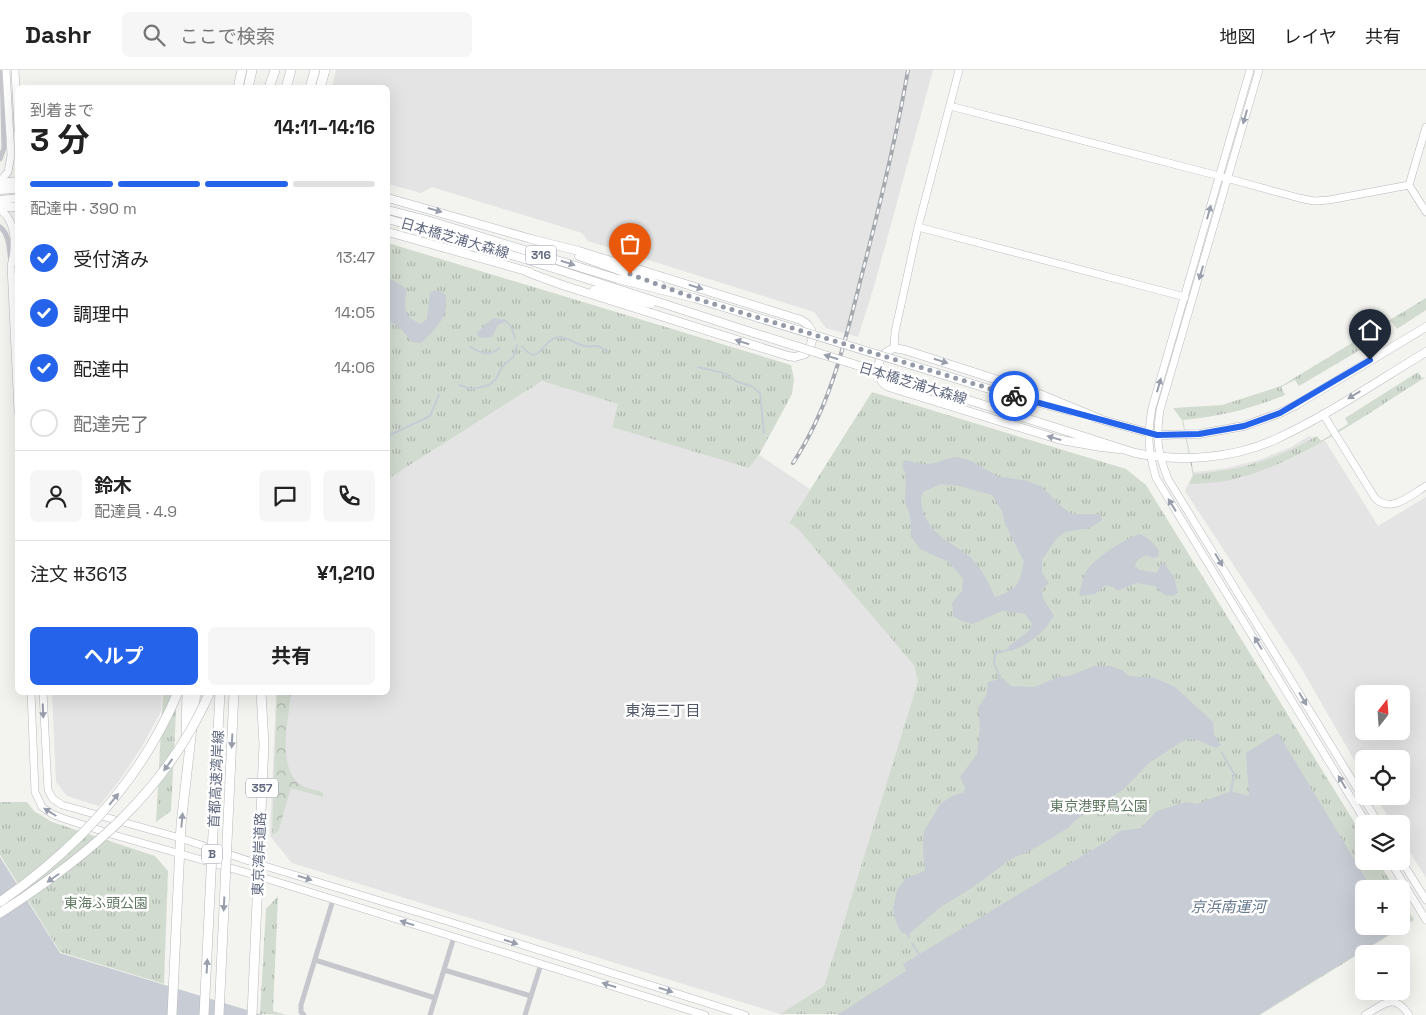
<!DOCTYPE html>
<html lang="ja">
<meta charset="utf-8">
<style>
:root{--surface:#fff;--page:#f6f6f6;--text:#222;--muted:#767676;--line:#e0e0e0;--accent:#2563eb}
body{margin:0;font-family:"Space Grotesk","Noto Sans JP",sans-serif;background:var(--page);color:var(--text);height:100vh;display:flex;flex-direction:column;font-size:19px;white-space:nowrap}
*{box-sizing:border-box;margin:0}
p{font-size:16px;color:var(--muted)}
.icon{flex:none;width:28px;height:28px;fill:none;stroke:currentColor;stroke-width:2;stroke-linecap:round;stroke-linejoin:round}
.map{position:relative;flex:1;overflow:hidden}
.drawer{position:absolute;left:15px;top:15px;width:375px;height:610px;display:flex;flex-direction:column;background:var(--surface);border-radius:8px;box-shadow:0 5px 20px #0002}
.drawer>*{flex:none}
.needle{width:32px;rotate:17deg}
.controls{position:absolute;left:1355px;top:615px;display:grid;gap:10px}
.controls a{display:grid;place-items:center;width:55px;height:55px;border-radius:8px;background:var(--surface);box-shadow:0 5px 20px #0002;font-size:25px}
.pin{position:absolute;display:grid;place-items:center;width:42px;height:42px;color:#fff;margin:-51px -21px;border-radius:50% 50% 50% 0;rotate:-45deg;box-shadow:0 0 5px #0007}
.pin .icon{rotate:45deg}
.courier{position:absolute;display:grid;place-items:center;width:50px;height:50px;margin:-25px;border:4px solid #2563eb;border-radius:50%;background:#fff;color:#222;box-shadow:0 1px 6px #0007}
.head em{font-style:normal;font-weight:700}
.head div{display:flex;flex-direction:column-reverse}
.head{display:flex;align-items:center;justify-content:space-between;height:85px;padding:0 15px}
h1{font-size:32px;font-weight:700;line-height:38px}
.bar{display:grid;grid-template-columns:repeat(4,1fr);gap:8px 5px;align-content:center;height:60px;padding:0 15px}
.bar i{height:6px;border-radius:4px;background:var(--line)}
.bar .active{background:var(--accent)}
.bar p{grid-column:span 4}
.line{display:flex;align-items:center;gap:12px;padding:0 15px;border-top:1px solid var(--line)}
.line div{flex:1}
.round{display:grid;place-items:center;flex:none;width:52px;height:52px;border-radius:8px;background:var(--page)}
ol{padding:0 15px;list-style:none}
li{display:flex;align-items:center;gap:15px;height:55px}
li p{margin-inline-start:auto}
li .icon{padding:5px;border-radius:50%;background:var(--accent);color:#fff;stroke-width:4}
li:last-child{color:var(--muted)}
li i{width:28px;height:28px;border:2px solid var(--line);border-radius:50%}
.primary-button{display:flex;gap:10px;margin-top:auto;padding:10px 15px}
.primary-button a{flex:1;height:58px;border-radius:8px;background:var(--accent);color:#fff;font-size:20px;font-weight:700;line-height:58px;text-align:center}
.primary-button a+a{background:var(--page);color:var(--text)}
header{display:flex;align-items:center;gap:30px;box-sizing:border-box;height:70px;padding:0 25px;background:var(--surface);border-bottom:1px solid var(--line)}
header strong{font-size:24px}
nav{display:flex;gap:28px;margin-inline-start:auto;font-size:18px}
.search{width:350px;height:45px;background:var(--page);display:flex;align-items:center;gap:12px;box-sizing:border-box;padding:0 18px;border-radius:8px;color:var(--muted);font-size:19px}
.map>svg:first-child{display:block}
</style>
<header>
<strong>Dashr</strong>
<div class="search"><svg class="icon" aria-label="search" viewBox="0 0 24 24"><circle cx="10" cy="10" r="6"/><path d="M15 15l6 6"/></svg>ここで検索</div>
<nav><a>地図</a><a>レイヤ</a><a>共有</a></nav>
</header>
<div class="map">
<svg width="1426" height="945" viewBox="0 0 1426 945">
<defs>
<pattern id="forest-crowns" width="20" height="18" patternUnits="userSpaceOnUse" patternTransform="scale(1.25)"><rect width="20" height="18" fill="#d2dbd0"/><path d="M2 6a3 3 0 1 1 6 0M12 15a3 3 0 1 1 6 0" fill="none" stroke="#aeb6ae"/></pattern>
<pattern id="park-tufts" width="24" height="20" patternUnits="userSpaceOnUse" patternTransform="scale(1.25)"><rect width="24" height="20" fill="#d2dbd0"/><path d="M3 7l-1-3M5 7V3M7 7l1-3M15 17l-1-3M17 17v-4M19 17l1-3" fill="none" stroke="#aeb6ae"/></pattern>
</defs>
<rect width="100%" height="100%" fill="#f3f4ef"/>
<path fill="#e3e4e3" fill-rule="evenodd" d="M336 0H933L875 213 858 267 826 258 814 242 588 171 582 163 432 117 421 123 388 114V18L332 17Z
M542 311 619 334 612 356 749 398 759 385 810 419 789 453 798 459 915 595 918 611 824 916 780 944 292 793 270 766 276 623 388 622V409Z
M1309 366 1326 372 1378 456 1426 427V808L1401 768V754H1393L1375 726H1401V689H1364V707L1300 596 1185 421 1194 402 1227 398 1259 390 1291 377ZM1364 624H1401V661H1364Z
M52 623H162L161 642 141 678 119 711 99 736 67 726 56 712Z"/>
<path fill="url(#forest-crowns)" d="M277 623H291C289 648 275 701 303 716 308 719 316 720 322 722L323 724V727L291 718 278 762 272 765Z"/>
<path fill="url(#park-tufts)" d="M388 173 791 295 794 309 792 324 759 385 749 398 612 357 618 334 542 311 388 409Z
M1426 228V240L1397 259 1391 251 1383 256 1387 264 1299 316 1295 310 1281 317 1285 325C1251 339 1219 347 1183 350L1194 404C1243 400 1274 390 1317 366L1321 371 1348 354 1345 348 1418 302 1422 308 1426 307C1366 344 1300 394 1230 410 1217 413 1202 413 1189 414L1193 406 1182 350 1173 338 1222 335 1281 316Z
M872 322 1126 399 1146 415 1364 768V791H1378L1395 819H1364V856H1401V828L1414 850 1260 945 780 944 824 916 918 611 914 595 798 459 789 453Z
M163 623H177L171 741 156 752Z
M0 732H27L34 741 52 752 155 786 168 801 164 914 60 882 0 785Z
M278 826 273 941 286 945 260 944 266 839Z"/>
<path fill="#c8ccd4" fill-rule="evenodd" d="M388 207 407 219C404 236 402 247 421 254L427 249 430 223 435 220 445 224C451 244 435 260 421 273L412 272 401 259 391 252 388 253Z
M493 248 504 250 505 252 498 255 492 267 480 268 477 264 478 262Z
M957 387 971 391 997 406 1028 411 1042 417 1062 437 1072 444H1100L1102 450 1090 458 1065 462 1056 469 1042 490V503L1049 513 1042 519 1043 528 1054 546C1043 563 1030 574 1011 581L1008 577 1030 560 1032 554 1025 544 1002 541 973 554 962 551 953 546 952 533 962 521 963 509 949 492 920 479 911 467V454L909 442 905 433 906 403 902 397 904 390C912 391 920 395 929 394 939 393 947 388 957 387ZM941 414 959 416 992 425 1002 441 1005 454 1024 492C1019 514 1018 520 995 527 989 514 981 496 970 487 952 472 930 465 923 441 921 433 920 429 923 422Z
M1139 464C1148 467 1154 473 1159 481L1158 487 1153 488 1146 485 1138 490 1134 496 1140 500 1157 503 1160 495 1164 493 1174 507 1178 523 1172 526 1165 525 1155 516 1136 513 1117 521 1113 517 1106 515 1095 524 1079 526C1081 518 1082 510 1085 503 1094 488 1123 470 1139 464Z
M1094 596H1110L1122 600 1129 606 1155 608 1175 617 1213 652 1214 665 1221 675 1216 678 1197 670 1188 669 1178 674 1149 693 1124 719 1077 749 1068 758 1037 777 1013 788 970 819 939 838 908 865 901 862 896 852 893 839 897 820 906 808 925 801 923 778 924 761 941 733 953 726 964 722 965 717 960 707 977 684 980 657 978 637 986 626 988 612 1003 608 1011 616 1035 617 1058 607 1069 606Z
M1278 663 1372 819H1364V856H1394L1396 860 1258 945H837L906 901 903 894 1107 771 1120 761 1141 758 1157 741 1186 732 1197 734 1231 721 1249 726 1246 683Z
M0 787 60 883 263 945H0Z"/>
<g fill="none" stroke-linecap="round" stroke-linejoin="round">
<path stroke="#c8ccd4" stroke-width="2" d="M504 250C512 255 513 260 515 269
M522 276C538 298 542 272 555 268 567 265 575 275 585 276 596 278 594 272 607 281
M470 277C481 283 490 287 499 278
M698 297 723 303 738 312 751 316 760 323 764 363
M459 315 472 319 489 315 496 309 502 297 513 287 517 275
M388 366 430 346 439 325
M1000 608 994 593 995 584 1010 579
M1222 683 1234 704 1231 721
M908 865 909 867
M912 873 919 884"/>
<g stroke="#b8bac0" stroke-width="8">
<path id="secondary" d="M15 0 18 59
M1250 0 1152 338C1147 367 1148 379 1156 408L1367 754
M1259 0 1160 340C1156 369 1157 381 1168 409L1379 754
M950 36 1219 106 1299 128 1314 131 1329 130 1409 115
M1426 57 1409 115 1426 142
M0 111 8 102 11 85 6 0
M0 140C17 150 16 179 11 196L18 341
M918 157 1185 227
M894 278 895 262 918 157 959 0
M1323 344 1375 428C1391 444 1411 425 1426 416
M31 622 35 722 42 737 52 744 62 748 114 765 258 806 705 945
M43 622 48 720 53 729 62 735 180 768 258 794 450 852 745 945
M1401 790 1426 830
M1390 791 1426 850
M1365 945C1384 934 1394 922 1409 945"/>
</g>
<g stroke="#b8babf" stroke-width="9">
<path id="primary" d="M0 113 18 111
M0 120 18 119
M388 128 535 170
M0 130 18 128
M0 137H18
M388 140 427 150 618 209 694 228 759 248
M388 149 528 190 754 263
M388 162 530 202
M579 186 660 215
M527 202 565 216 788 286 795 287 805 284C815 272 816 258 801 250L579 181 531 169
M594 220 651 234
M999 322 1070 341
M994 338 1135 383C1180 392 1232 389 1274 370 1327 346 1376 312 1426 282
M1095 348 1157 365 1199 364 1244 356 1280 343 1296 335 1426 257
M1100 349 1032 321 905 280 894 278C890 280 886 282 883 285 875 295 877 312 889 317L1061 370 1101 377 1119 379"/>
</g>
<g stroke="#b8b9bd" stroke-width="10">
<path id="highway" d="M238 18 242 0
M248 18 252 0
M269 18 275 0
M286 18 291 0
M310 18 315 0
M320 18 325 0
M186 669 187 622
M172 945 181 755 196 622
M252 945 264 674 261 622"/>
</g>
<path stroke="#c6c7cc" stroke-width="5" d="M0 89 4 78 2 0
M0 157C10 165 9 180 11 191
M315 890 435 928
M444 900 531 926
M304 945 301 942V935L333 830
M430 945 454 867
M525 945 541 894"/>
<use href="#secondary" stroke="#fff" stroke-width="7"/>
<use href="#primary" stroke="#fff" stroke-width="8"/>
<use href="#highway" stroke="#fff" stroke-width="9"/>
<g stroke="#a5a8af" stroke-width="4">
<path id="rail" d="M793 393C830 337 845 272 861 208 879 139 896 70 908 0"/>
</g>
<use href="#rail" stroke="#fff" stroke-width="2" stroke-dasharray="5.5" stroke-linecap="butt"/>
<g stroke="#b8babf" stroke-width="9" stroke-linecap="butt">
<path id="primary-bridge" d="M759 248 999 322
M754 263 994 338"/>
</g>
<g stroke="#b8b9bd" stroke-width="10" stroke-linecap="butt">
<path id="highway-bridge" d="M0 832C78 778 141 711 178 622
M0 843C89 786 166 722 210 622
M204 945 220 622
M219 945 234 622"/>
</g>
<use href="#primary-bridge" stroke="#fff" stroke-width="8"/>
<use href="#highway-bridge" stroke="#fff" stroke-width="9"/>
</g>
<defs><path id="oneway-solid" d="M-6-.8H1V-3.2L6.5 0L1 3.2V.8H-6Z" transform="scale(1.25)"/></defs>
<g fill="#999ead">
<use href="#oneway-solid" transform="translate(1245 47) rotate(106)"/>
<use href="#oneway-solid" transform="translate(435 140) rotate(16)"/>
<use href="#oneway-solid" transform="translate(1209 142) rotate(-74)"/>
<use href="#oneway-solid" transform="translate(568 193) rotate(17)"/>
<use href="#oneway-solid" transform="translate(1201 203) rotate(106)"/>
<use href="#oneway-solid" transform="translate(696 217) rotate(17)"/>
<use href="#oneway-solid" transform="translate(742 272) rotate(-163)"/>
<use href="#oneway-solid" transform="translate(831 287) rotate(-163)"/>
<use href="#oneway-solid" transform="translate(941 291) rotate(18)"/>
<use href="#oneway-solid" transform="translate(1159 315) rotate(-74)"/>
<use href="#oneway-solid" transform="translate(1354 325) rotate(149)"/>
<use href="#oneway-solid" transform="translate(1054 368) rotate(-164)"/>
<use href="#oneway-solid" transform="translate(1172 435) rotate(-122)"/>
<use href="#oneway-solid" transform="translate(1219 490) rotate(59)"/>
<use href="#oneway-solid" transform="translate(1258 573) rotate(-121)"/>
<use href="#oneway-solid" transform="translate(1303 629) rotate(59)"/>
<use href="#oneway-solid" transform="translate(43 641) rotate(88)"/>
<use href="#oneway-solid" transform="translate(232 671) rotate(93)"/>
<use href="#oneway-solid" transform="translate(168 695) rotate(126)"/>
<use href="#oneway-solid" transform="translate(1342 712) rotate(-121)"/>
<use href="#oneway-solid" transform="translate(114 729) rotate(-51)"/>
<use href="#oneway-solid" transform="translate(50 742) rotate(-148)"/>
<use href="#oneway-solid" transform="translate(182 750) rotate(-85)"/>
<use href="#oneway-solid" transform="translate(53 808) rotate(145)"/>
<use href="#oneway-solid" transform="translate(305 808) rotate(17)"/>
<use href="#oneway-solid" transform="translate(224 834) rotate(93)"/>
<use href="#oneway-solid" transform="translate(407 853) rotate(-163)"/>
<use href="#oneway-solid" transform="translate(511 872) rotate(18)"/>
<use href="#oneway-solid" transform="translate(207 896) rotate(-87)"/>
<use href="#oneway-solid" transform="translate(609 915) rotate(-163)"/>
<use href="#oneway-solid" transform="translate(666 920) rotate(17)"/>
</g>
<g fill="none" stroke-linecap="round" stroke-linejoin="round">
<path stroke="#959aa8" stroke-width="5" stroke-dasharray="0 9" d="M630 204 694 228 1014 326"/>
<path stroke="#2563eb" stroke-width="6" d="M1014 326 1157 365 1199 364 1244 356 1280 343 1370 290"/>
</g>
<g text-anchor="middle" stroke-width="5" stroke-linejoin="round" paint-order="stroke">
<g fill="#fff" stroke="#9197a7" stroke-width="1">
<rect x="526" y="175.5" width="30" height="19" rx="4"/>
<rect x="246" y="708.5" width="32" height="19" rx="4"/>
<rect x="202" y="774.5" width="20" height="19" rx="4"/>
</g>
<g font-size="12" font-weight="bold" fill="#626a81">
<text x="541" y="189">316</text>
<text x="262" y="722">357</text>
<text x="212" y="788">B</text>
</g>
<g font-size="14" fill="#626a81" stroke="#fff">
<text transform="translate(455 168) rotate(16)" y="5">日本橋芝浦大森線</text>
<text transform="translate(913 313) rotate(17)" y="5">日本橋芝浦大森線</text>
<text transform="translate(216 709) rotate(-87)" y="5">首都高速湾岸線</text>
<text transform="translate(259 784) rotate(-88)" y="5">東京湾岸道路</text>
</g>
<g font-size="14" fill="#617863" stroke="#fff">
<text x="1099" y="741">東京港野鳥公園</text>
<text x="106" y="838">東海ふ頭公園</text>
</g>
<g font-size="15" fill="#505666" stroke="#fff">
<text x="663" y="646">東海三丁目</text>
</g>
<g font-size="15" font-style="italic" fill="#67788d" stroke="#fff">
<text x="1228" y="842">京浜南運河</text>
</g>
</g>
</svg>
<div class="controls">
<a><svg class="needle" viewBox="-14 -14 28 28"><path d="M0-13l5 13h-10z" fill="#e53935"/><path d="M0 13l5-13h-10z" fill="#767676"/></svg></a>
<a><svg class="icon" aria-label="locate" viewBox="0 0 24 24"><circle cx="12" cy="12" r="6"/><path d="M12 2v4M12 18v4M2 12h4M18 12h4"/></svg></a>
<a><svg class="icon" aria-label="layers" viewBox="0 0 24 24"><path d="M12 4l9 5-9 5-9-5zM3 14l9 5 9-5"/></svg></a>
<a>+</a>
<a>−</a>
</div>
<div class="pin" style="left:630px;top:204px;background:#ea580c"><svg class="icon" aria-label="bag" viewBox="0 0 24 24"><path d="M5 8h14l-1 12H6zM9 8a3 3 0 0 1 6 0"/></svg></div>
<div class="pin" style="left:1370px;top:290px;background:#1f2937"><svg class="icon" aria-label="home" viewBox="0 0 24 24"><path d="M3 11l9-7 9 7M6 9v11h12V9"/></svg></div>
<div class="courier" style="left:1014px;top:326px"><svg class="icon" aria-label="bike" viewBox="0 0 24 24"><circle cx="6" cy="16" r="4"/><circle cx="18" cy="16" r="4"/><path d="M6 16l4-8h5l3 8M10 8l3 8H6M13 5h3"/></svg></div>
<section class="drawer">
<div class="head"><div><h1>3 分</h1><p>到着まで</p></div><em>14:11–14:16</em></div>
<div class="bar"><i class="active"></i><i class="active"></i><i class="active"></i><i></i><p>配達中 · 390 m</p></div>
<ol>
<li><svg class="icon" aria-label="check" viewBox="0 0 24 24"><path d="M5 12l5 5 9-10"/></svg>受付済み<p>13:47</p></li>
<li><svg class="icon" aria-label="check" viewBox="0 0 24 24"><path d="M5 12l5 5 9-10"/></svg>調理中<p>14:05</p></li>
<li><svg class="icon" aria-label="check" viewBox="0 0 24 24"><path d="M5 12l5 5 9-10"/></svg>配達中<p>14:06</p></li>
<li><i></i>配達完了</li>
</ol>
<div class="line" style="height:90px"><a class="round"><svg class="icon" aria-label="person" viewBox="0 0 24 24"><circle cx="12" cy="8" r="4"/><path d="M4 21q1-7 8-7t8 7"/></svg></a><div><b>鈴木</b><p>配達員 · 4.9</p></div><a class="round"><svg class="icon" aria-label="chat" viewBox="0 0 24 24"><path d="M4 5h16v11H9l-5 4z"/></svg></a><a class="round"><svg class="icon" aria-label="phone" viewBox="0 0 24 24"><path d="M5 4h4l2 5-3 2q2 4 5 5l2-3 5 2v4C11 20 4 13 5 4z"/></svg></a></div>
<div class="line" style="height:65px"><div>注文 #3613</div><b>¥1,210</b></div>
<div class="primary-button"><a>ヘルプ</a><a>共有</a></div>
</section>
</div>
